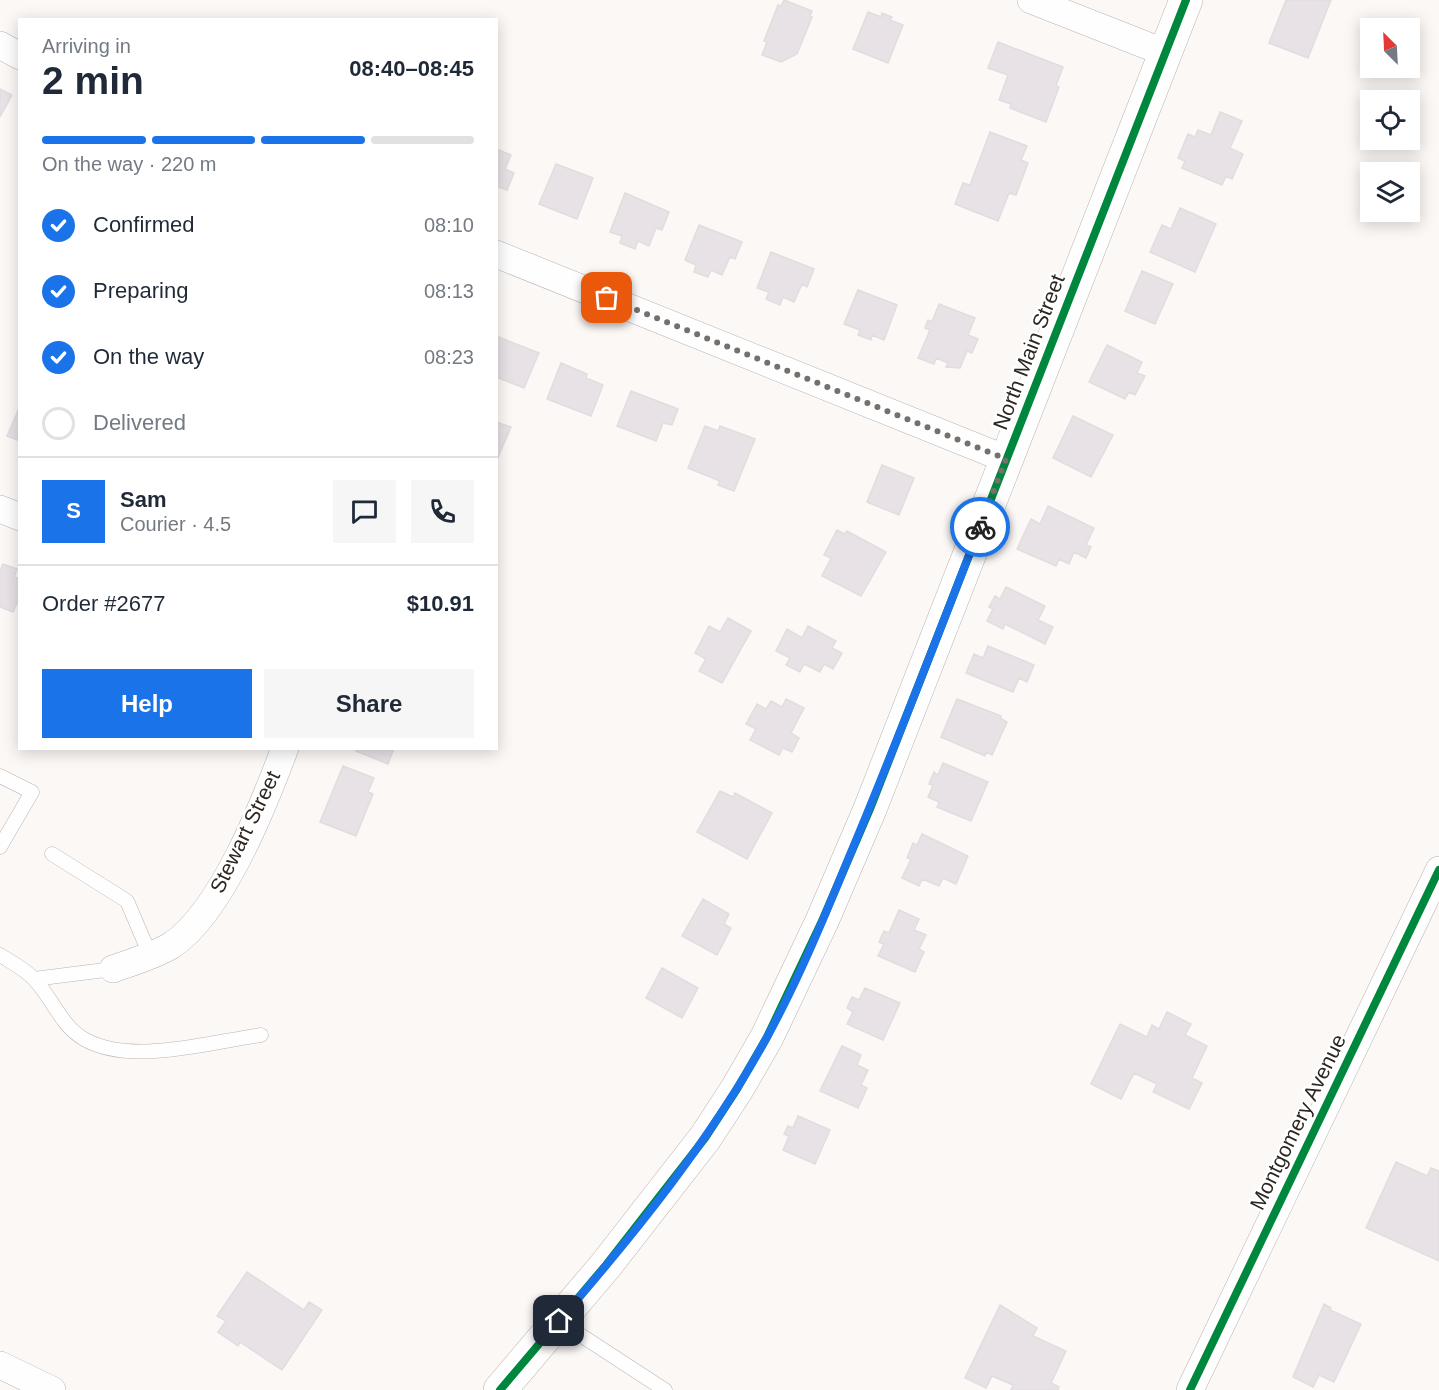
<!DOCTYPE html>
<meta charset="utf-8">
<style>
:root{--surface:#fff;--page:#f6f6f7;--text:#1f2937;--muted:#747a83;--line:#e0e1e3;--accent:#1a73e8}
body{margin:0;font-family:Helvetica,sans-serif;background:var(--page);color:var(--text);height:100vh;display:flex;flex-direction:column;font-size:22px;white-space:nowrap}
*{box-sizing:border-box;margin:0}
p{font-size:20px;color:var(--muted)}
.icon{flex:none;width:33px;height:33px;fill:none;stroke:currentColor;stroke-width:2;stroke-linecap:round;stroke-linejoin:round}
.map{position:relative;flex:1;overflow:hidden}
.panel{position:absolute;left:18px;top:18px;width:480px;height:732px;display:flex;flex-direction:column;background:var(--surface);border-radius:0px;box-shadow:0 3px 15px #0003}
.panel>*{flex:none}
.needle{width:39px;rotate:336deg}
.buttons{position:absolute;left:1360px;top:18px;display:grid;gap:12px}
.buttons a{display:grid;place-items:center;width:60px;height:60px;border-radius:0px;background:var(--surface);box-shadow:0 3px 15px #0003;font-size:30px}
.pin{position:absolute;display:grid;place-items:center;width:51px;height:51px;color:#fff;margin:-26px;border-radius:12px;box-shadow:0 3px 9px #0006}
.courier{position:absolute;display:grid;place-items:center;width:60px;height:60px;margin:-30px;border:4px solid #1a73e8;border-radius:50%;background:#fff;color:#222;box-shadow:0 2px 8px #0007}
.overview em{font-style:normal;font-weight:800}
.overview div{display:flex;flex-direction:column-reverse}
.overview{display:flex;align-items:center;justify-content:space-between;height:102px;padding:0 24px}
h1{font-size:39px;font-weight:800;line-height:45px}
.bar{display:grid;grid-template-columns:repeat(4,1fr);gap:9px 6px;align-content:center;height:72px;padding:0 24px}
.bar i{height:8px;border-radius:4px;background:var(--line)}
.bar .selected{background:var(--accent)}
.bar p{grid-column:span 4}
.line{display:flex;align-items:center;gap:15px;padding:0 24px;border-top:2px solid var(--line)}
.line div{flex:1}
.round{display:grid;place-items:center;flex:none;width:63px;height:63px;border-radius:0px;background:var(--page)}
ol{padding:0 24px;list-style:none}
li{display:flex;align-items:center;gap:18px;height:66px}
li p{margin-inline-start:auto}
li .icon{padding:6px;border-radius:50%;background:var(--accent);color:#fff;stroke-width:4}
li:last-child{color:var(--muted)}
li i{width:33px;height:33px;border:3px solid var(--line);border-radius:50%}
.button{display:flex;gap:12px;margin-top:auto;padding:12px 24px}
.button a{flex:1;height:69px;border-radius:0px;background:var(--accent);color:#fff;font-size:24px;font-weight:800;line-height:69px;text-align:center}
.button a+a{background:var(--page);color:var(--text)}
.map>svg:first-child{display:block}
</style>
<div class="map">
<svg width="1439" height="1390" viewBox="0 0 1439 1390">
<rect width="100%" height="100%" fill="#fbf8f6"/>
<path fill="#e8e1e6" stroke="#e1dddf" stroke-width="1.5" d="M784 0 812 11 810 16 812 17 797 54 781 62 762 55 767 42 764 41 778 5 781 6Z
M1286 0H1331L1308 58 1269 43Z
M868 12 881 17 882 13 892 17 890 20 903 25 888 63 853 49Z
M998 42 1063 67 1056 86 1059 87 1046 122 1010 108 1011 104 999 100 1008 75 988 68Z
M0 89 12 95 0 117Z
M1220 112 1242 121 1230 148 1243 154 1232 179 1226 176 1222 185 1182 168 1185 161 1178 158 1188 134 1195 137 1198 130 1211 135Z
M990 132 1027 146 1021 160 1028 163 1016 195 1009 193 998 221 955 204 963 183 970 185Z
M496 149 511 155 505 169 514 173 507 190 496 186Z
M556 164 593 178 577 219 539 204Z
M625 193 669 212 662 230 656 228 649 246 638 241 635 249 620 243 622 236 610 232Z
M1180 208 1216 224 1195 272 1150 252 1162 225 1171 229Z
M699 225 742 242 735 259 730 257 722 275 711 270 708 277 694 272 696 265 685 260Z
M771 252 814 269 807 287 802 284 794 302 783 297 780 305 766 299 769 292 757 288Z
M1142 271 1173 284 1155 324 1125 311Z
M858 290 897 305 884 340 872 335 871 340 858 335 860 330 844 324Z
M939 304 975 318 968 335 978 339 972 353 967 351 960 368 946 367 948 363 936 358 934 364 918 358 930 330 925 328 928 320 932 322Z
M496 336 539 353 524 388 496 377Z
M1107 345 1142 362 1137 373 1145 376 1135 395 1129 392 1125 399 1089 382Z
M561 363 587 374 586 378 603 385 591 416 547 399Z
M631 391 678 409 672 425 663 423 656 441 617 426Z
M20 406V441L7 436Z
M1073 416 1113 435 1091 477 1053 458Z
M496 422 511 427 496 462Z
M705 426 718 431 720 426 755 439 734 491 718 485 720 481 688 468Z
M882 465 914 478 899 515 867 502Z
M1048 506 1094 528 1086 545 1091 547 1086 558 1074 552 1069 564 1059 559 1056 566 1017 549 1031 519 1040 524Z
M837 530 845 534 847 531 886 552 861 596 822 576 831 558 824 555Z
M3 564 17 569 14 577 20 579V596L13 612 0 607V571Z
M1006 587 1045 606 1038 620 1053 627 1045 644 1005 624 1003 629 987 621 993 609 989 607 995 596 1000 599Z
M728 618 751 631 722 683 699 671 706 659 695 653 709 626 720 632Z
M808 626 836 641 832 648 842 653 833 669 824 664 820 672 804 664 800 672 786 665 790 658 776 651 787 629 802 638Z
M988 646 1034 665 1027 682 1019 678 1013 692 966 673 974 654 983 658Z
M786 699 804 708 791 733 799 738 792 752 783 748 779 755 750 740 756 729 746 724 757 704 766 709 771 701 782 707Z
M957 699 1001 716 1000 718 1007 722 992 755 986 752 985 756 941 737Z
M357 748H394L388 764 356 751Z
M943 763 988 782 971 821 937 807 939 802 928 797 933 785 929 784 934 772 938 775Z
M343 766 374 778 368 792 373 794 356 836 320 822Z
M720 791 733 797 735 793 772 813 747 859 697 832Z
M922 834 968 856 956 884 943 878 939 886 922 879 919 886 902 878 911 859 907 858 913 843 917 845Z
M703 899 729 914 724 924 731 928 717 955 682 936Z
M899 910 919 919 914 930 926 935 919 949 924 952 915 972 878 956 884 944 879 942 884 931 889 933Z
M662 968 698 988 682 1018 646 998Z
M865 988 900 1003 883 1040 847 1024 853 1012 847 1008 852 997 859 1000Z
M1167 1012 1191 1024 1185 1035 1207 1046 1192 1078 1202 1083 1189 1109 1153 1092 1157 1084 1134 1073 1121 1099 1091 1084 1120 1024 1147 1037 1152 1025 1159 1029Z
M842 1046 861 1055 857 1065 868 1070 861 1085 867 1088 858 1108 820 1091Z
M798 1116 830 1130 815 1164 783 1150 789 1136 784 1134 788 1126 793 1128Z
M1396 1162 1427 1176 1431 1168 1439 1171V1261L1366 1228Z
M247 1272 304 1310 309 1302 322 1310 282 1370 240 1342 238 1346 218 1332 226 1321 217 1316Z
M1324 1304 1331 1308 1330 1310 1361 1324 1334 1382 1319 1375 1313 1387 1293 1377Z
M1000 1305 1037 1328 1033 1336 1066 1351 1051 1383 1059 1387 1058 1390H1011L1013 1385 992 1376 986 1388 965 1378Z"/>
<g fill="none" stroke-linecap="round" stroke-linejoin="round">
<g stroke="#bab4b1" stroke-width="15">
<path id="lane" d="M0 776 32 792 0 847
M52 854 127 901 150 955
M0 955C11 962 25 969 34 979 52 997 60 1025 84 1039 131 1066 210 1042 261 1035
M34 979 113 969
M559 1321 665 1390"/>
</g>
<g stroke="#bab4b1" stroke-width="28">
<path id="street" d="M1031 0 1166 53
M0 45 20 56
M496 254 1006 459
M0 509 20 517
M113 969C132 962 154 956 172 945 222 911 264 804 285 748
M0 1365 52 1390
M1190 1390 1439 870"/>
</g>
<g stroke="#bab4b1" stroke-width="34">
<path id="secondary" d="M500 1390 606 1265 705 1138 737 1089 767 1037 822 921 870 809 1186 0"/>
</g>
<use href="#lane" stroke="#fefefe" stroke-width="14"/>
<use href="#street" stroke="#fefefe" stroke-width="27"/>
<use href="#secondary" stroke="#fefefe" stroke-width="33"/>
<g stroke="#fff" stroke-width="11">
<path id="cycleway" d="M500 1390 606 1265 705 1138 737 1089 767 1037 822 921 870 809 1186 0
M1190 1390 1439 870"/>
</g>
<use href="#cycleway" stroke="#00873e" stroke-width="8"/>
</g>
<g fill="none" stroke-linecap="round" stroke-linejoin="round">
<path stroke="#75706c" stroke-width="6" stroke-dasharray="0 10.8" d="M607 298 1006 459 980 527"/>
<path stroke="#1a73e8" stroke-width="8" d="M559 1321C635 1233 710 1141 766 1039 798 981 824 918 849 857 895 748 937 637 980 527"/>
</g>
<g text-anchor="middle" stroke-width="5" stroke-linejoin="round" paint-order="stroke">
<g font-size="21" fill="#2d2621" stroke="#fff">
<text transform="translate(1029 352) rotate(-69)" y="7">North Main Street</text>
<text transform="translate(245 832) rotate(-64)" y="7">Stewart Street</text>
<text transform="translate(1298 1122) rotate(-64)" y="7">Montgomery Avenue</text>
</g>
</g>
</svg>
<div class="buttons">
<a><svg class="needle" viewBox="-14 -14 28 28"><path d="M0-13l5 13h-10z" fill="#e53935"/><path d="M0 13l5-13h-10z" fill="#747a83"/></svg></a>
<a><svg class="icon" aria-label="locate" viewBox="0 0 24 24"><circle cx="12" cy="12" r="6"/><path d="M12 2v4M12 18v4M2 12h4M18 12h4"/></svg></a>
<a><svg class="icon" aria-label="layers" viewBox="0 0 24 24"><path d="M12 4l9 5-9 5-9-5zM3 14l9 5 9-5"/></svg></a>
</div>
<div class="pin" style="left:607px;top:298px;background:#ea580c"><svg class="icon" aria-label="bag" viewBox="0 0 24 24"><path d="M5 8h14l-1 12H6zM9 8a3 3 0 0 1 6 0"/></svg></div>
<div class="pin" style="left:559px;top:1321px;background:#1f2937"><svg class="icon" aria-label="home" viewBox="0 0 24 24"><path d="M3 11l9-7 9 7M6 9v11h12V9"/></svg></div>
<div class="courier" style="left:980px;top:527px"><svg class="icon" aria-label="bike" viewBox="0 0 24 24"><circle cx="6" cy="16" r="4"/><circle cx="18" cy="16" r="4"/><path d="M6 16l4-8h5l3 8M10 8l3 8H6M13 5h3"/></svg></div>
<section class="panel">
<div class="overview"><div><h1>2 min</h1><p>Arriving in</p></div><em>08:40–08:45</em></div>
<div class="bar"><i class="selected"></i><i class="selected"></i><i class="selected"></i><i></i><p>On the way · 220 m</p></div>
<ol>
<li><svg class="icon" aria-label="check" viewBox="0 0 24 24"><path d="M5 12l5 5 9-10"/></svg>Confirmed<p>08:10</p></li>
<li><svg class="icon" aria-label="check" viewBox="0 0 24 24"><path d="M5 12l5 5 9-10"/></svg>Preparing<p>08:13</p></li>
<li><svg class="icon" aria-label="check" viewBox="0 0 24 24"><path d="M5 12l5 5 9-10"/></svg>On the way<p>08:23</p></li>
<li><i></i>Delivered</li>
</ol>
<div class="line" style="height:108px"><b class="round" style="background:var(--accent);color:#fff">S</b><div><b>Sam</b><p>Courier · 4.5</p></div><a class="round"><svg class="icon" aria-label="chat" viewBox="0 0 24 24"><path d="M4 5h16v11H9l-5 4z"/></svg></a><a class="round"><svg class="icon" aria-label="phone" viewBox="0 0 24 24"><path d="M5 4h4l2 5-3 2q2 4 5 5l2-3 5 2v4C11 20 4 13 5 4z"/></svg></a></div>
<div class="line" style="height:78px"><div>Order #2677</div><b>$10.91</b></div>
<div class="button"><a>Help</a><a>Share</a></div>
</section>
</div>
